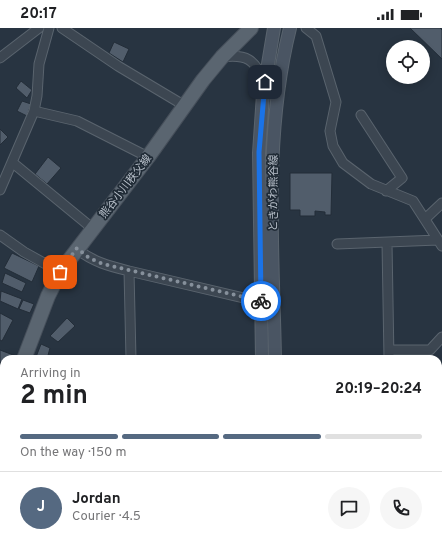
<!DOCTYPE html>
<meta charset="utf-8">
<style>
:root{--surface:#fff;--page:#f6f6f6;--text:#202124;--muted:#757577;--line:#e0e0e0;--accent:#556981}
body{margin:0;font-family:Overpass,"Noto Sans JP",sans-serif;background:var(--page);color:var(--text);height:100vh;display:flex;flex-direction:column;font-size:15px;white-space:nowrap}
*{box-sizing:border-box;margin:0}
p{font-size:13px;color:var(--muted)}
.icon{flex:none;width:22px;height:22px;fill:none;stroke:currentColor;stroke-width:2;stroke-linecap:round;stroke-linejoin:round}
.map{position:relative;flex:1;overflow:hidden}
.panel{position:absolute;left:0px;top:327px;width:442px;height:196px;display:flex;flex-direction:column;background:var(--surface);border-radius:12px 12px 0 0;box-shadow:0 2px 10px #0003}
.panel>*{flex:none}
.buttons{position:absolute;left:386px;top:12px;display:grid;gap:8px}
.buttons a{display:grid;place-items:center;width:44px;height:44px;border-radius:50%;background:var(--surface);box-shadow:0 2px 10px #0003;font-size:20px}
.pin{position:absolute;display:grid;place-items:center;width:34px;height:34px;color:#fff;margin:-17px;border-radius:8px;box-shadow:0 2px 6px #0006}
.courier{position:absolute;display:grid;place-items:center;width:40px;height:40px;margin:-20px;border:3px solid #1a73e8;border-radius:50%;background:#fff;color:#222;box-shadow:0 1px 5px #0007}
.overview em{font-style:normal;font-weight:700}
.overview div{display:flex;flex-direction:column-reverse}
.overview{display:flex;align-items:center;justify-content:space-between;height:68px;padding:0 20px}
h1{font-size:26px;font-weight:700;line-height:30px}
.bar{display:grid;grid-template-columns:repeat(4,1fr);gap:6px 4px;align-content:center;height:48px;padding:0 20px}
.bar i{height:5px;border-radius:3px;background:var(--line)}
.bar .current{background:var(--accent)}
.bar p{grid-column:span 4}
.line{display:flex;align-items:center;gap:10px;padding:0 20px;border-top:1px solid var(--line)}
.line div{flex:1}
.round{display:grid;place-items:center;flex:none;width:42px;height:42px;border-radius:21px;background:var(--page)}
.status{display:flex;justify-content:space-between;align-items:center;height:28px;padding:0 20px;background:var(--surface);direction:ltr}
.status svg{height:11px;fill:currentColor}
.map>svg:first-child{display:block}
</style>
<div class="status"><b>20:17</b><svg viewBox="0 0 49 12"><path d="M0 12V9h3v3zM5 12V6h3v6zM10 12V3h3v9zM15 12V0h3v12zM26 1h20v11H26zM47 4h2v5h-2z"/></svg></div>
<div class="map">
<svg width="442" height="523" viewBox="0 0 442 523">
<rect width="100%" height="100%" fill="#283441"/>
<path fill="#515d6b" stroke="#232d38" d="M410 0H440L442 2V31Z
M114 14 129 21 123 34 109 25Z
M21 53 32 62 27 70 16 60Z
M22 73 31 76 27 88 17 83Z
M0 101 8 109 0 117Z
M48 129 61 140 47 156 35 146Z
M290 145H332L331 187H325V184L315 183V188H300V182H290Z
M12 225 39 238 32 254 4 240Z
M5 245 26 255 22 264 2 255Z
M1 263 22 271 18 281 0 273Z
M23 272 34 276 30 285 19 281Z
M0 285 13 292 2 313 0 312Z
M67 290 75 298 58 314 50 308Z
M41 316 50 320 47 331 36 329Z
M0 322 16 328 15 331H4V342L1 340 3 335 0 334Z
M0 347 4 348V364L0 363Z
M11 519H22L21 523H16L11 521Z
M68 519H85L80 523H72Z"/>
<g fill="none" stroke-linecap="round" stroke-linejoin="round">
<g stroke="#5a646e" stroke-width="11">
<path id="minor" d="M62 0 118 38 185 78
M306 0 316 8 336 74 330 103 333 118 343 135 371 156 413 173 442 218
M222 29C247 26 254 31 265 54
M0 30 39 0
M34 83 77 93 148 129
M361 87 402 150 386 163
M13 135 92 200
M0 162 34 83 37 68 39 36 49 0
M425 191 442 175
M0 207 24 224 60 244
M387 215 389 331
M337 216 438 212
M77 221C93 234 109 238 129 243
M389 322H430L442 309
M131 331 129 243 261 274
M0 395 4 394
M438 463H442
M0 464 4 466
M96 519 102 523
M134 519V523
M391 519V523
M187 523 266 519"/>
</g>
<g stroke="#5a646e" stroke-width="14">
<path id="secondary" d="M262 331 259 125 263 66 274 0
M275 331C273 221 263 108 290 0
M266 519V523
M279 519V523"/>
</g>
<g stroke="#464f5a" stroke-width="16">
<path id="primary" d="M24 331 48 268 60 244 148 129 203 52 222 29 251 0
M0 438 4 404"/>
</g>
<use href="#minor" stroke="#3c4651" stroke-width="9"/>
<use href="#secondary" stroke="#4a5563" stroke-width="12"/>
<use href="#primary" stroke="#5a6570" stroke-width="14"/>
</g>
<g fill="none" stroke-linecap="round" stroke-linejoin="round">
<path stroke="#86909b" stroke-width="4" stroke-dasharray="0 7.2" d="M60 244 77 220 89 230 103 236 261 273"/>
<path stroke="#1a73e8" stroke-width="5" d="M261 273 259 124 265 54"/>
</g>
<g text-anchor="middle" stroke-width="3.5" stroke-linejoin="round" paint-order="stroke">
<g font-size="11" fill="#b9c1cb" stroke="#202b36">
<text transform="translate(125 158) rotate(-52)" y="4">熊谷小川秩父線</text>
<text transform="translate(273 165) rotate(-90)" y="4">ときがわ熊谷線</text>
</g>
</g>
</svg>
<div class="buttons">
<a><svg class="icon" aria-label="locate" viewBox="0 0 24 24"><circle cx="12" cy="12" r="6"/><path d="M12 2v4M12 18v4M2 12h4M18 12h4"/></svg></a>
</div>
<div class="pin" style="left:60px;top:244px;background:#ea580c"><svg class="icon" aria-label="bag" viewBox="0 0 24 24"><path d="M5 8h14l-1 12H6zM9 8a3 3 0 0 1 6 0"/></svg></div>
<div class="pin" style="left:265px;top:54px;background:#1f2937"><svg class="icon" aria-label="home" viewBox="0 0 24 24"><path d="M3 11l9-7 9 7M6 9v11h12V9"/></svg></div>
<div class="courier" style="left:261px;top:273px"><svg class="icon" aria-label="bike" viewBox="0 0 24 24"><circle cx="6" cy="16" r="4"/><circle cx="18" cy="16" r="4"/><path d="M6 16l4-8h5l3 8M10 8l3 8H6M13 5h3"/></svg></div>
<section class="panel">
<div class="overview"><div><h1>2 min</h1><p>Arriving in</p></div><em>20:19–20:24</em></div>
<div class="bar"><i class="current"></i><i class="current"></i><i class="current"></i><i></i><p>On the way · 150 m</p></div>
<div class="line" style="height:72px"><b class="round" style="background:var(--accent);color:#fff">J</b><div><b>Jordan</b><p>Courier · 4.5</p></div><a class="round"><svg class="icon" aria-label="chat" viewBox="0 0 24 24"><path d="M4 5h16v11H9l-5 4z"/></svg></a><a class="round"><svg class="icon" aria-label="phone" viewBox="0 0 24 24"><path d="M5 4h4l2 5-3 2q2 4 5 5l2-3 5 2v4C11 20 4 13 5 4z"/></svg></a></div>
</section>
</div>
